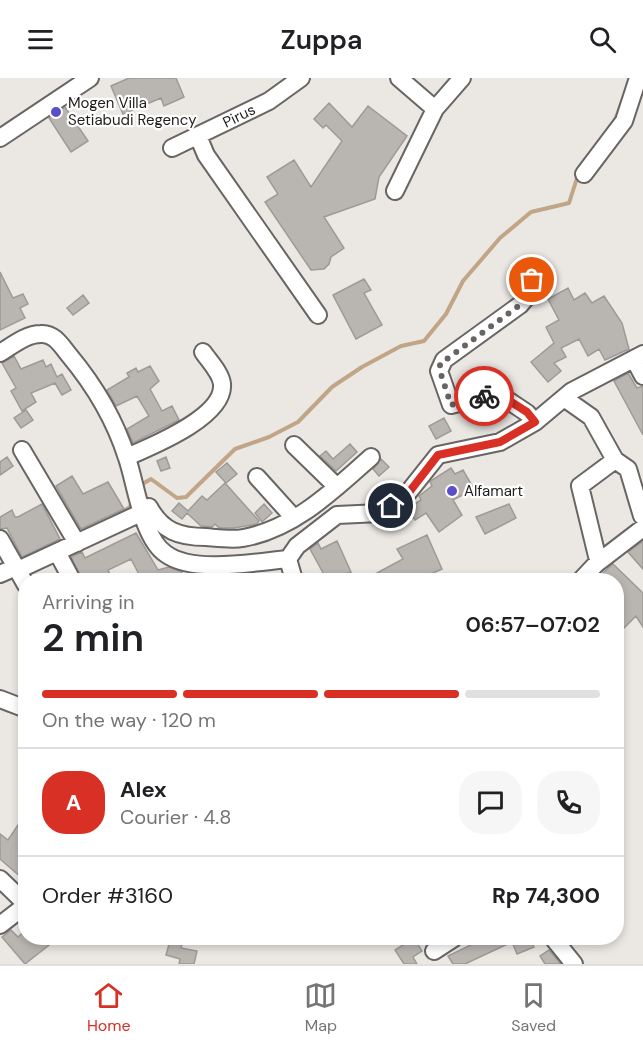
<!DOCTYPE html>
<meta charset="utf-8">
<style>
:root{--surface:#fff;--page:#f6f6f6;--text:#202124;--muted:#757577;--line:#e0e0e0;--accent:#d93025}
body{margin:0;font-family:"DM Sans",sans-serif;background:var(--page);color:var(--text);height:100vh;display:flex;flex-direction:column;font-size:22px;white-space:nowrap}
*{box-sizing:border-box;margin:0}
p{font-size:20px;color:var(--muted)}
.icon{flex:none;width:33px;height:33px;fill:none;stroke:currentColor;stroke-width:2;stroke-linecap:round;stroke-linejoin:round}
.map{position:relative;flex:1;overflow:hidden}
.sheet{position:absolute;left:18px;top:495px;width:606px;height:372px;display:flex;flex-direction:column;background:var(--surface);border-radius:24px;box-shadow:0 3px 9px #0003}
.sheet>*{flex:none}
.pin{position:absolute;display:grid;place-items:center;width:51px;height:51px;color:#fff;margin:-26px;border:3px solid #fff;border-radius:50%;box-shadow:0 2px 6px #0007}
.courier{position:absolute;display:grid;place-items:center;width:60px;height:60px;margin:-30px;border:4px solid #d93025;border-radius:50%;background:#fff;color:#222;box-shadow:0 2px 8px #0007}
.summary em{font-style:normal;font-weight:600}
.summary div{display:flex;flex-direction:column-reverse}
.summary{display:flex;align-items:center;justify-content:space-between;height:102px;padding:0 24px}
h1{font-size:39px;font-weight:600;line-height:45px}
.bar{display:grid;grid-template-columns:repeat(4,1fr);gap:9px 6px;align-content:center;height:72px;padding:0 24px}
.bar i{height:8px;border-radius:4px;background:var(--line)}
.bar .active{background:var(--accent)}
.bar p{grid-column:span 4}
.line{display:flex;align-items:center;gap:15px;padding:0 24px;border-top:2px solid var(--line)}
.line div{flex:1}
.round{display:grid;place-items:center;flex:none;width:63px;height:63px;border-radius:24px;background:var(--page)}
header{display:flex;justify-content:space-between;align-items:center;height:78px;padding:0 24px;background:var(--surface);font-size:27px;font-weight:600}
.menu{display:flex;justify-content:space-around;align-items:center;height:84px;border-top:2px solid var(--line);background:var(--surface);font-size:16px;color:var(--muted)}
.menu a{display:grid;justify-items:center;gap:3px}
.menu .active{color:var(--accent)}
.map>svg:first-child{display:block}
</style>
<header><svg class="icon" aria-label="menu" viewBox="0 0 24 24"><path d="M4 6h16M4 12h16M4 18h16"/></svg>Zuppa<svg class="icon" aria-label="search" viewBox="0 0 24 24"><circle cx="10" cy="10" r="6"/><path d="M15 15l6 6"/></svg></header>
<div class="map">
<svg width="643" height="886" viewBox="0 0 643 886">
<rect width="100%" height="100%" fill="#ebe8e4"/>
<g fill="none" stroke-linecap="round" stroke-linejoin="round">
<path stroke="#c0a687" stroke-width="4" d="M614 45 626 13
M139 408 151 401 177 420 186 419 235 371 269 359 298 344 332 309 362 289 401 268 424 263 446 236 463 203 500 160 531 134 569 125 579 94
M114 439 130 429 132 423"/>
</g>
<path fill="#b9b6b2" stroke="#9d9a97" stroke-width="1.5" d="M129 0H176L184 19 164 28 161 20 123 36 111 8Z
M329 25 352 49 368 28 407 58 379 99 375 121 324 139 344 170 331 179 329 186 324 191 311 192 265 124 278 116 267 99 294 82 311 109 342 63 326 47 323 50 314 41Z
M65 29 88 63 71 74 49 40Z
M0 194 13 220 23 216 28 226 20 230 25 240 0 252Z
M364 201 371 212 364 215 382 247 356 261 333 217Z
M568 210 574 222 585 215 592 225 604 218 622 245 629 271 605 282 599 271 588 278 579 261 561 270 566 279 554 285 561 293 548 304 531 284 554 265 546 249 559 242 548 221Z
M83 217 89 225 73 237 67 230Z
M14 278 21 291 43 282 46 289 51 286 57 299 62 296 71 312 62 317 55 305 31 315 36 324 22 333 11 313 16 310 2 285Z
M150 288 159 303 150 311 162 333 172 328 179 342 133 365 127 351 149 338 137 318 116 328 107 312 129 299 127 295 136 290 138 294Z
M628 295 637 310 643 308V357L614 303Z
M26 332 33 342 21 350 14 340Z
M444 340 451 353 436 361 429 348Z
M350 366 357 374 336 393 320 378 326 373 333 381Z
M7 379 13 388 0 397V384Z
M166 379 170 390 161 393 157 383Z
M381 381 389 389 379 398 373 391Z
M227 385 237 396 226 405 216 394Z
M451 390 455 396 463 392 474 411 453 422 462 437 439 454 426 435 415 442 407 431 421 422 419 418 432 408 430 404 432 402Z
M72 398 83 416 108 404 124 431 81 451 56 408Z
M225 405 259 443 257 446 234 450H219L215 446 212 449 201 448 187 435 182 441 172 433 179 425 188 433 202 418 207 422Z
M42 426 60 461 22 479 7 450 0 451V439L12 432 15 439H18Z
M264 426 272 435 262 444 255 435Z
M509 426 516 440 485 456 476 439Z
M136 455 158 492 169 489 182 494 184 502H142L131 481 108 492 113 502H82L71 479 82 474 85 480Z
M427 457 442 491 426 498 428 502H364L403 481 397 471Z
M337 463 351 494 327 502 310 471 318 465 321 471Z
M643 463V491L628 474Z
M613 486 643 515V549L636 538 624 550 616 543V502H595Z
M18 747 26 751V811L19 804 22 800 0 781V756L8 762Z
M11 852 18 859 26 852V860H58L25 886 2 859Z
M414 860 422 873 413 879 417 886H404L395 872Z
M485 860H530L534 869 517 876 512 864 465 886H453L448 878Z
M170 863 182 866 181 870 197 873 194 886H179L180 881 166 877Z
M549 872 561 886H545L540 878Z"/>
<g fill="none" stroke-linecap="round" stroke-linejoin="round">
<g stroke="#686562" stroke-width="20">
<path id="minor" d="M399 0 435 31
M198 58 206 77 318 237
M0 60 90 0
M172 70 269 23 301 0
M584 96 624 43 638 0
M395 113 435 31 462 0
M531 199 530 215 520 227 444 282 439 293 451 327 497 315 527 335 535 344
M0 275C13 267 26 256 41 256 54 255 61 267 69 277 94 307 115 342 127 380 136 406 142 460 166 476 193 496 256 484 288 481
M634 281 643 298
M564 320 591 339 615 382 580 408 597 478
M294 367 337 409
M22 372 77 465
M127 379C152 368 225 339 222 306 221 295 209 283 203 274
M615 382 628 391 642 438
M257 399 294 440
M149 429C162 453 179 459 206 459 218 460 232 462 243 460 294 451 334 412 371 379
M0 461 26 507
M57 474 72 502
M18 492 143 434
M0 496 16 489
M294 502 288 481 297 468 337 437 380 435 403 421 438 377 500 364 535 344 572 313 643 276
M581 502 596 486 643 450
M0 621 26 631
M0 801 26 826
M0 847 26 827
M553 860 574 886
M434 873 454 860"/>
</g>
<use href="#minor" stroke="#fff" stroke-width="16"/>
</g>
<g fill="none" stroke-linecap="round" stroke-linejoin="round">
<path stroke="#666563" stroke-width="6" stroke-dasharray="0 10.8" d="M484 318 451 327 440 293V286L520 227 530 215 532 202"/>
<path stroke="#d93025" stroke-width="8" d="M391 428 403 422 438 377 500 364 535 344 527 334 497 315 484 318"/>
</g>
<g fill="#5a4fc7" stroke="#fff" stroke-width="2">
<circle cx="56" cy="34" r="6"/>
<circle cx="452" cy="413" r="6"/>
</g>
<g text-anchor="middle" stroke-width="4.5" stroke-linejoin="round" paint-order="stroke">
<g font-size="15" fill="#1f1e1d" stroke="#fff" text-anchor="start">
<text x="68" y="30">Mogen Villa<tspan x="68" dy="17">Setiabudi Regency</tspan></text>
<text x="464" y="418">Alfamart</text>
</g>
<g font-size="15" fill="#1f1e1d" stroke="#fff">
<text transform="translate(239 38) rotate(-26)" y="5">Pirus</text>
</g>
</g>
</svg>
<div class="pin" style="left:532px;top:202px;background:#ea580c"><svg class="icon" aria-label="bag" viewBox="0 0 24 24"><path d="M5 8h14l-1 12H6zM9 8a3 3 0 0 1 6 0"/></svg></div>
<div class="pin" style="left:391px;top:428px;background:#1f2937"><svg class="icon" aria-label="home" viewBox="0 0 24 24"><path d="M3 11l9-7 9 7M6 9v11h12V9"/></svg></div>
<div class="courier" style="left:484px;top:318px"><svg class="icon" aria-label="bike" viewBox="0 0 24 24"><circle cx="6" cy="16" r="4"/><circle cx="18" cy="16" r="4"/><path d="M6 16l4-8h5l3 8M10 8l3 8H6M13 5h3"/></svg></div>
<section class="sheet">
<div class="summary"><div><h1>2 min</h1><p>Arriving in</p></div><em>06:57–07:02</em></div>
<div class="bar"><i class="active"></i><i class="active"></i><i class="active"></i><i></i><p>On the way · 120 m</p></div>
<div class="line" style="height:108px"><b class="round" style="background:var(--accent);color:#fff">A</b><div><b>Alex</b><p>Courier · 4.8</p></div><a class="round"><svg class="icon" aria-label="chat" viewBox="0 0 24 24"><path d="M4 5h16v11H9l-5 4z"/></svg></a><a class="round"><svg class="icon" aria-label="phone" viewBox="0 0 24 24"><path d="M5 4h4l2 5-3 2q2 4 5 5l2-3 5 2v4C11 20 4 13 5 4z"/></svg></a></div>
<div class="line" style="height:78px"><div>Order #3160</div><b>Rp 74,300</b></div>
</section>
</div>
<nav class="menu">
<a class="active"><svg class="icon" aria-label="home" viewBox="0 0 24 24"><path d="M3 11l9-7 9 7M6 9v11h12V9"/></svg>Home</a>
<a><svg class="icon" aria-label="map" viewBox="0 0 24 24"><path d="M3 6l6-2 6 2 6-2v14l-6 2-6-2-6 2zM9 4v14M15 6v14"/></svg>Map</a>
<a><svg class="icon" aria-label="saved" viewBox="0 0 24 24"><path d="M7 4h10v16l-5-4-5 4z"/></svg>Saved</a>
</nav>
